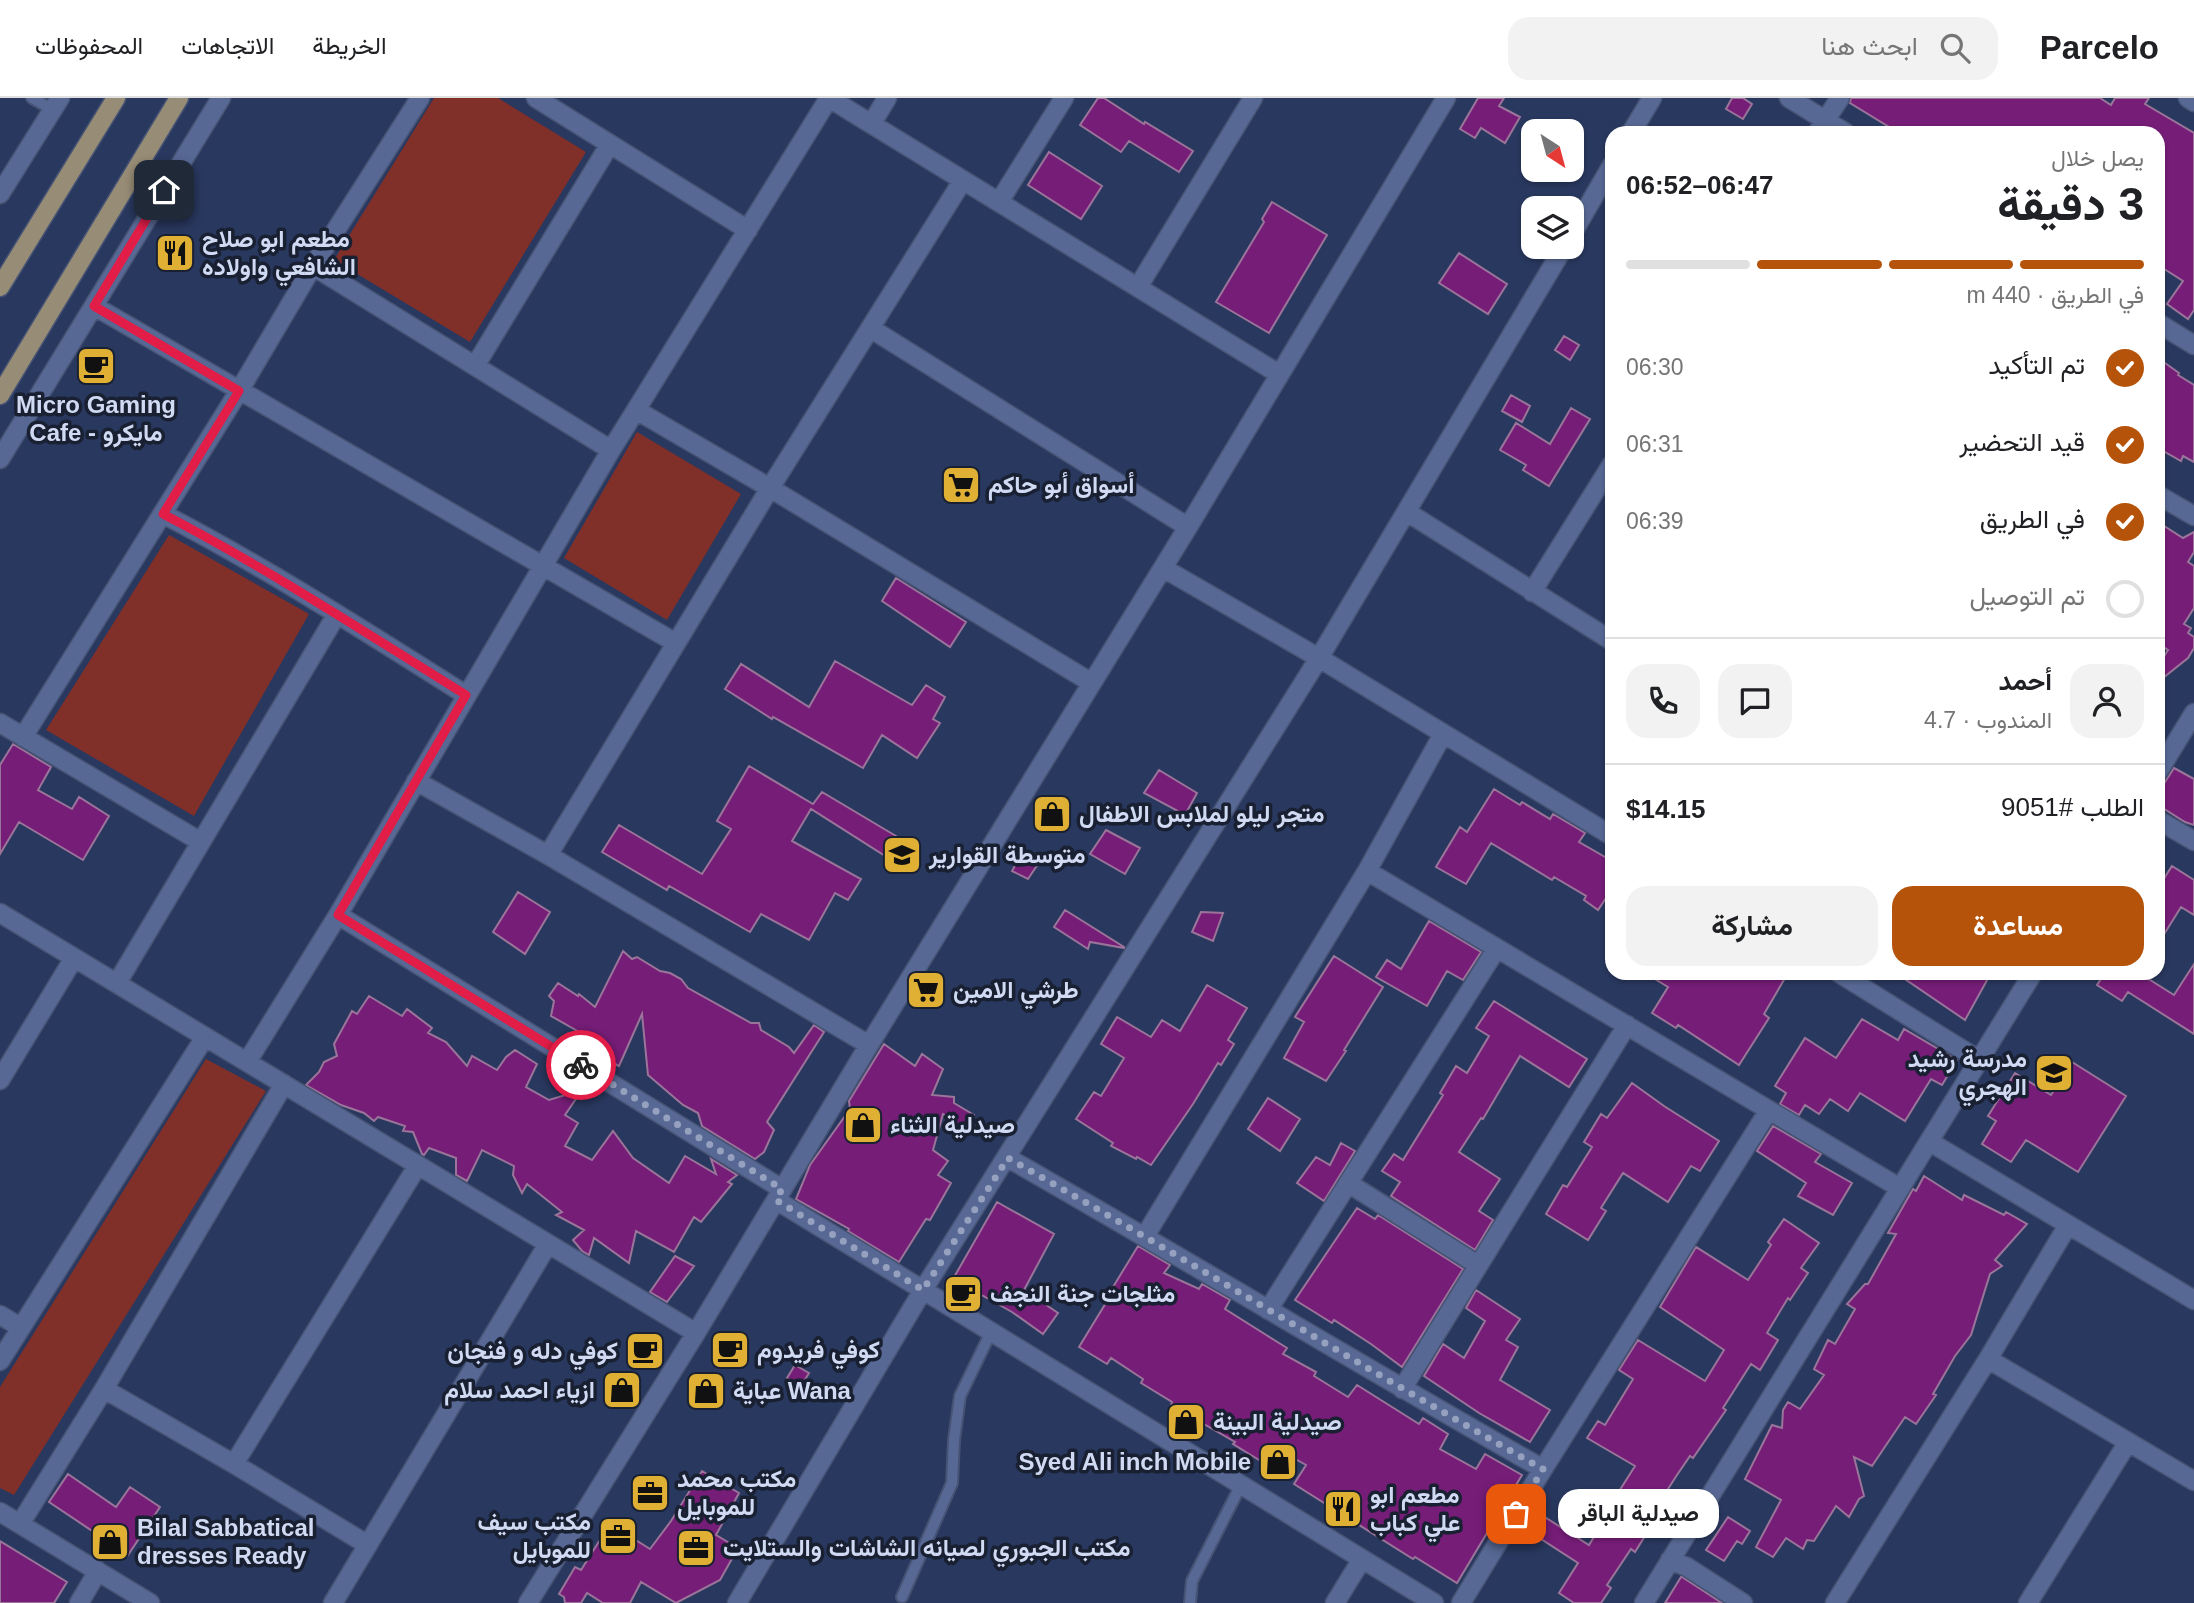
<!DOCTYPE html>
<html lang="ar">
<meta charset="utf-8">
<style>
:root{--surface:#fff;--page:#f2f2f2;--text:#202124;--muted:#757577;--line:#e0e0e0;--accent:#b45309}
body{margin:0;font-family:Helvetica,Vazirmatn,sans-serif;background:var(--page);color:var(--text);direction:rtl;height:100vh;display:flex;flex-direction:column;font-size:26px;white-space:nowrap}
*{box-sizing:border-box;margin:0}
p{font-size:23px;color:var(--muted)}
.icon{flex:none;width:38px;height:38px;fill:none;stroke:currentColor;stroke-width:2;stroke-linecap:round;stroke-linejoin:round}
.map{position:relative;flex:1;overflow:hidden;direction:ltr}
.panel{position:absolute;left:1605px;top:28px;width:560px;height:854px;display:flex;flex-direction:column;background:var(--surface);border-radius:21px;box-shadow:0 2px 5px #0004;direction:rtl}
.panel>*{flex:none}
.needle{width:46px;rotate:144deg}
.tools{position:absolute;left:1521px;top:21px;display:grid;gap:14px}
.tools a{display:grid;place-items:center;width:63px;height:63px;border-radius:14px;background:var(--surface);box-shadow:0 2px 5px #0004;font-size:35px}
.pin{position:absolute;display:grid;place-items:center;width:60px;height:60px;color:#fff;margin:-30px;border-radius:14px;box-shadow:0 4px 10px #0006}
.courier{position:absolute;display:grid;place-items:center;width:70px;height:70px;margin:-35px;border:5px solid #e11d48;border-radius:50%;background:#fff;color:#222;box-shadow:0 2px 9px #0007}
.bubble{position:absolute;height:49px;border-radius:21px;background:var(--surface);box-shadow:0 2px 5px #0004;font-size:23px;font-weight:700;line-height:49px;text-align:center;direction:rtl}
.headline em{font-style:normal;font-weight:700}
.headline div{display:flex;flex-direction:column-reverse}
.headline{display:flex;align-items:center;justify-content:space-between;height:119px;padding:0 21px}
h1{font-size:46px;font-weight:700;line-height:52px}
.bar{display:grid;grid-template-columns:repeat(4,1fr);gap:10px 7px;align-content:center;height:84px;padding:0 21px}
.bar i{height:9px;border-radius:5px;background:var(--line)}
.bar .selected{background:var(--accent)}
.bar p{grid-column:span 4}
.line{display:flex;align-items:center;gap:18px;padding:0 21px;border-top:2px solid var(--line)}
.line div{flex:1}
.round{display:grid;place-items:center;flex:none;width:74px;height:74px;border-radius:21px;background:var(--page)}
ol{padding:0 21px;list-style:none}
li{display:flex;align-items:center;gap:21px;height:77px}
li p{margin-inline-start:auto}
li .icon{padding:7px;border-radius:50%;background:var(--accent);color:#fff;stroke-width:4}
li:last-child{color:var(--muted)}
li i{width:38px;height:38px;border:4px solid var(--line);border-radius:50%}
.action{display:flex;gap:14px;margin-top:auto;padding:14px 21px}
.action a{flex:1;height:80px;border-radius:21px;background:var(--accent);color:#fff;font-size:28px;font-weight:700;line-height:80px;text-align:center}
.action a+a{background:var(--page);color:var(--text)}
header{display:flex;align-items:center;gap:42px;box-sizing:border-box;height:98px;padding:0 35px;background:var(--surface);border-bottom:2px solid var(--line)}
header strong{font-size:33px}
nav{display:flex;gap:38px;margin-inline-start:auto;font-size:24px}
.search{width:490px;height:63px;background:var(--page);display:flex;align-items:center;gap:18px;box-sizing:border-box;padding:0 24px;border-radius:21px;color:var(--muted);font-size:26px}
.map>svg:first-child{display:block}
</style>
<header>
<strong>Parcelo</strong>
<div class="search"><svg class="icon" aria-label="search" viewBox="0 0 24 24"><circle cx="10" cy="10" r="6"/><path d="M15 15l6 6"/></svg>ابحث هنا</div>
<nav><a>الخريطة</a><a>الاتجاهات</a><a>المحفوظات</a></nav>
</header>
<div class="map">
<svg width="2194" height="1505" viewBox="0 0 2194 1505">
<rect width="100%" height="100%" fill="#29385f"/>
<path fill="#802f29" d="M434 0H498L586 54 470 244 334 162Z
M637 334 741 396 667 522 564 460Z
M169 437 309 516 194 718 46 632Z
M206 961 266 993 14 1397 0 1390V1289Z"/>
<path fill="#761d78" stroke="#9b749a" stroke-width="2" d="M1098 0H1104L1144 26 1145 24 1193 53 1179 74 1129 43 1121 54 1080 27Z
M1478 0H1504L1499 8 1520 19 1505 45 1481 30 1475 40 1460 31Z
M1732 0H1743L1752 6 1743 21 1726 11Z
M1851 0H2100L2111 7 2115 0H2149L2145 6 2194 35V212L2188 221 2167 206 2183 183 2158 167V35H1899L1850 5Z
M1049 54 1102 88 1081 121 1028 87Z
M1272 104 1327 137 1269 235 1216 204 1264 124 1262 121Z
M1459 155 1507 186 1488 216 1439 185Z
M1564 238 1579 247 1570 262 1555 252Z
M2158 260 2179 275 2178 277 2194 287V364L2183 358 2181 363 2158 350Z
M1511 297 1530 308 1522 324 1502 313Z
M1571 310 1590 321 1549 388 1523 372 1526 367 1500 352 1516 325 1550 346Z
M2158 424 2183 440 2194 434V454L2188 464 2194 468V510L2184 526 2191 530 2188 535 2194 539V550L2188 560 2158 584V568L2168 552 2158 545Z
M896 480 966 524 950 549 882 503Z
M835 563 912 607 926 587 945 599 933 621 940 625 917 660 882 637 863 670 773 619 772 621 725 591 741 566 809 609Z
M13 646 51 669 38 692 72 711 79 699 109 718 83 762 19 724 0 756V667Z
M749 668 813 706 822 694 901 741 890 761 811 711 792 743 861 781 848 802 835 795 809 842 761 816 750 834 669 788 667 792 602 754 619 727 702 776 731 731 717 723Z
M2174 670 2194 681V727L2185 724 2158 707V695Z
M1159 672 1197 695 1185 717 1144 695Z
M1494 691 1520 707 1522 704 1550 721 1553 716 1585 735 1579 744 1612 763V791L1598 812 1584 802 1586 798 1554 779 1552 782 1491 745 1466 786 1436 769 1460 729 1467 734Z
M1106 732 1140 750 1125 776 1090 756Z
M1022 755 1038 766 1028 781 1012 773Z
M2172 768 2194 782V817L2181 809 2158 846V790Z
M518 794 550 814 525 856 493 834Z
M1065 812 1124 849V850L1090 844 1088 851 1054 829Z
M1201 814 1223 815 1213 843 1192 834Z
M1429 823 1481 854 1463 882 1447 873 1427 908 1376 879 1387 862 1401 871Z
M623 853 632 861 637 859 660 873 670 875 681 881 688 890 751 925H759L761 932 789 949 794 955 814 927 824 934 767 1024 774 1032 764 1054 755 1061 702 1028 698 1015 683 1007 648 977 642 916 619 968 575 945 581 935 551 918 554 903 549 898 558 885 578 898 579 896 595 909Z
M1334 858 1383 889 1344 952 1346 953 1326 983 1284 960 1304 924 1295 919Z
M2194 866V936L2128 894 2122 903 2097 887 2105 875H2139L2174 897Z
M1645 875H1788L1764 916 1769 920 1739 967 1678 927 1676 930 1652 915 1668 889Z
M1896 875H1991L1965 922Z
M1207 887 1247 910 1228 942 1234 946 1221 967 1218 965 1193 1006 1151 1067 1137 1059 1136 1061 1111 1048 1113 1045 1076 1021 1094 994 1101 998 1124 960 1101 946 1117 919 1151 939 1162 922 1180 933Z
M369 898 402 918 407 911 432 930 428 935 446 944 467 968 472 958 497 972 506 959 515 952 537 966 526 989 549 1002 582 992 565 1017 578 1025 565 1048 592 1062 613 1033 633 1060 669 1085 685 1058 716 1076 711 1061 737 1077 728 1084 732 1086 701 1124 694 1119 674 1154 636 1133 629 1165 594 1140 589 1157 582 1153 573 1142 584 1132 556 1117 562 1114 527 1086 522 1095 513 1077 514 1068 482 1052 467 1083 456 1077V1060L429 1050 424 1057 422 1056 413 1034 403 1033 405 1028 378 1019 374 1023 364 1015 341 1007 306 987 319 974 324 964 337 958 334 946 352 913 357 916Z
M1494 903 1587 961 1569 989 1520 958 1483 1021 1481 1020 1459 1054 1500 1081 1479 1113 1493 1122 1475 1152 1391 1098 1400 1084 1382 1073 1394 1056 1403 1062 1443 997 1440 995 1456 968 1467 975 1489 938 1476 930Z
M1862 921 1898 942 1904 931 1957 962 1942 987 1931 981 1905 1023 1860 995 1848 1013 1830 1001 1819 1016 1805 1007 1799 1017 1780 1006 1786 995 1775 988 1805 940 1836 960Z
M884 946 915 968 922 956 943 971 932 997 954 999V1005L974 1017 965 1030 943 1016 933 1052 948 1063 938 1077 951 1085 930 1122 926 1121 899 1164 848 1133 849 1131 796 1101 810 1067 850 1011 849 1003Z
M2072 964 2126 998 2078 1074 2026 1042 2011 1064 1982 1046 1996 1023 1988 1018 2015 975 2051 997Z
M1632 985 1664 1008 1719 1043 1700 1073 1691 1068 1668 1104 1623 1075 1601 1110 1606 1113 1588 1142 1546 1116 1563 1087 1567 1089 1592 1049 1584 1044 1601 1016 1607 1020Z
M1268 1000 1300 1021 1280 1053 1248 1031Z
M1773 1028 1821 1056 1815 1064 1852 1085 1833 1117 1798 1098 1806 1085 1757 1053Z
M1341 1045 1355 1053 1324 1103 1297 1085 1316 1059 1330 1067Z
M1924 1078 1962 1102 1964 1097 2004 1117 2006 1114 2027 1126 1995 1162 2002 1168 1990 1176 1971 1237 1955 1258 1933 1296 1936 1297 1916 1326 1905 1319 1872 1368 1854 1359 1864 1398 1859 1401 1849 1419 1836 1408 1814 1443 1807 1442 1803 1451 1786 1440 1773 1459 1756 1449 1781 1402 1745 1381 1772 1327 1782 1330 1783 1312 1788 1304 1800 1311 1824 1277 1814 1271 1828 1242 1835 1246 1855 1211 1847 1206 1865 1186H1868L1896 1136 1888 1135 1913 1091 1916 1093Z
M997 1104 1054 1136 1024 1192 1058 1215 1043 1236 1012 1214 953 1181Z
M1357 1110 1375 1121 1378 1117 1463 1171 1402 1269 1371 1246 1334 1222 1332 1225 1295 1202Z
M1784 1121 1819 1145 1801 1170 1808 1175 1790 1202 1788 1200 1767 1235 1778 1242 1760 1272 1751 1266 1723 1310 1726 1312 1693 1360 1690 1358 1677 1377 1648 1422 1653 1425 1635 1454 1631 1451 1607 1487 1611 1490 1601 1505H1574L1559 1495 1578 1465 1521 1428 1532 1411 1589 1447 1618 1399 1616 1398 1635 1368 1587 1340 1598 1323 1605 1327 1633 1281 1619 1272 1638 1242 1705 1283 1724 1252 1660 1209 1696 1149 1748 1182 1771 1147 1768 1144Z
M1138 1148 1170 1167 1164 1175 1199 1191 1202 1186 1230 1202 1225 1211 1287 1250 1283 1256 1316 1274 1314 1278 1348 1299 1357 1287 1419 1326 1423 1320 1448 1336 1440 1351 1476 1371 1485 1356 1522 1377 1510 1397 1513 1399 1502 1416 1499 1415 1457 1485 1415 1459 1413 1461 1294 1386 1306 1367 1274 1349 1264 1365 1233 1346 1235 1344 1171 1307 1172 1304 1141 1285 1143 1281 1111 1260 1107 1266 1079 1249 1112 1195 1110 1194Z
M675 1158 694 1168 667 1204 650 1194Z
M1476 1192 1520 1221 1506 1242 1518 1249 1500 1282 1550 1312 1530 1344 1479 1315 1424 1278 1443 1246 1464 1260 1485 1223 1466 1210Z
M795 1267 809 1275 801 1288 787 1280Z
M702 1373 739 1395 716 1437 738 1450 720 1482 676 1505 641 1484 630 1505H603L587 1495 581 1505H565L564 1499 559 1496 575 1469 581 1472 610 1426 650 1451 671 1423Z
M68 1376 116 1409 130 1389 160 1409 128 1457 49 1404Z
M1728 1419 1750 1433 1742 1446 1737 1443 1724 1463 1706 1452Z
M0 1443 67 1484 54 1505H0Z
M1681 1479H1682L1722 1505H1665Z"/>
<g fill="none" stroke-linecap="round" stroke-linejoin="round">
<g stroke="#465374" stroke-width="14">
<path id="service" d="M32 0 53 12
M902 1499 952 1385 954 1342 960 1298 991 1234
M1190 1505 1192 1483 1241 1387"/>
</g>
<g stroke="#465374" stroke-width="21">
<path id="minor" d="M536 0 748 132
M1789 0 1846 35
M872 25 887 0
M1631 35 1652 0
M1817 35 1840 0
M0 96 60 0
M999 104 1064 0
M1572 136 1612 67
M313 168 611 352 636 312 770 390 1092 585
M1138 189 1253 0
M94 208 676 545
M2158 225 2194 247
M870 230 1188 429
M475 268 610 46
M636 312 829 0 1279 276
M0 361 221 0
M2158 397 2194 418
M1407 414 1612 543
M163 416C267 470 366 534 466 597
M1163 470 1319 560 1612 738
M1532 494 1612 366
M0 625 201 744
M23 639 239 293 313 168 420 0
M2158 674 2194 615
M416 683 548 757 869 947
M2158 722 2194 743
M548 757 770 390 963 82
M1367 773 1900 1090
M0 815 696 1235
M338 817 782 1091
M1839 875 1979 962
M117 885 337 516
M247 964 338 817 611 352
M0 982 74 860
M1930 1044 2194 1202
M1008 1060C1187 1162 1363 1269 1543 1371
M1348 1085 1478 1167
M776 1102 1434 1505
M1145 1138 1367 773 1443 636
M1268 1212 1497 850
M0 1217 20 1229
M1988 1261 2194 1383
M0 1263 205 939
M104 1291 234 1366 368 1447
M1402 1291 1627 927
M234 1366 418 1067
M0 1414 150 1505
M20 1426 104 1291 284 986
M1670 1462 1687 1469 1743 1505
M79 1505 98 1473
M333 1505 548 1146
M528 1505 696 1235 869 947 1188 429 1446 0
M737 1505 923 1192 1319 560 1564 149
M1335 1505 1362 1461
M1461 1505 1543 1371 1769 1012
M1644 1505 2033 875
M1835 1505 1988 1261 2068 1127
M2028 1505 2128 1344"/>
</g>
<g stroke="#465374" stroke-width="21">
<path id="tertiary" d="M2188 0 2194 4"/>
</g>
<g stroke="#465374" stroke-width="21">
<path id="primary" d="M0 189 116 0
M0 297 179 0"/>
</g>
<use href="#service" stroke="#576894" stroke-width="10"/>
<use href="#minor" stroke="#576894" stroke-width="18"/>
<use href="#tertiary" stroke="#576894" stroke-width="18"/>
<use href="#primary" stroke="#978c75" stroke-width="18"/>
</g>
<g fill="none" stroke-linecap="round" stroke-linejoin="round">
<path stroke="#96a1bf" stroke-width="7" stroke-dasharray="0 12.6" d="M581 967 782 1091 776 1102 923 1192 1008 1060C1187 1161 1363 1270 1543 1371L1516 1416"/>
<path stroke="#e11d48" stroke-width="9" d="M164 92 94 208 239 293 163 416C267 470 366 535 466 597L338 817 581 967"/>
</g>
<defs>
<g id="restaurant-square" transform="scale(2.0125)"><rect x="-9" y="-9" width="18" height="18" rx="4" fill="#dfb034" stroke="#192032"/><path d="M-5-6h1v4h1v-4h1v4h1v-4h1v5L-1.5 .5V6h-2V.5L-5-1ZM5-6V6H3V1.5H1.5Q1.5-4 5-6Z" fill="#111"/></g>
<g id="cafe-square" transform="scale(2.0125)"><rect x="-9" y="-9" width="18" height="18" rx="4" fill="#dfb034" stroke="#192032"/><path d="M-5.5-4.5H6V0H3Q3 3.5 0 3.5H-2.5Q-5.5 3.5-5.5 0ZM3-3.2v2h1.7v-2ZM-6 4.5H4V6H-6Z" fill="#111"/></g>
<g id="supermarket-square" transform="scale(2.0125)"><rect x="-9" y="-9" width="18" height="18" rx="4" fill="#dfb034" stroke="#192032"/><path d="M-6-5.5h2.5l.6 2H6L4.5 2H-2.5L-4.4-4H-6ZM-1.5 3.2a1.3 1.3 0 1 0 .1 0ZM3 3.2a1.3 1.3 0 1 0 .1 0Z" fill="#111"/></g>
<g id="shop-square" transform="scale(2.0125)"><rect x="-9" y="-9" width="18" height="18" rx="4" fill="#dfb034" stroke="#192032"/><path d="M-5-2.5h2.3a2.7 3.5 0 0 1 5.4 0H5L5.5 6h-11ZM-1.5-2.5h3a1.5 2.3 0 0 0-3 0Z" fill="#111"/></g>
<g id="school-square" transform="scale(2.0125)"><rect x="-9" y="-9" width="18" height="18" rx="4" fill="#dfb034" stroke="#192032"/><path d="M0-5L7-2L0 1L-7-2ZM-4 1L0 2.5L4 1V4Q0 6-4 4Z" fill="#111"/></g>
<g id="office-square" transform="scale(2.0125)"><rect x="-9" y="-9" width="18" height="18" rx="4" fill="#dfb034" stroke="#192032"/><path d="M-6-3h4V-5.5h4V-3h4V5H-6ZM-1-4.5V-3h2v-1.5ZM-6 0V1H6V0Z" fill="#111"/></g>
</defs>
<g fill-rule="evenodd">
<use href="#restaurant-square" x="175" y="155"/>
<use href="#cafe-square" x="96" y="268"/>
<use href="#supermarket-square" x="961" y="387"/>
<use href="#shop-square" x="1052" y="716"/>
<use href="#school-square" x="902" y="757"/>
<use href="#supermarket-square" x="926" y="892"/>
<use href="#school-square" x="2054" y="975"/>
<use href="#shop-square" x="863" y="1027"/>
<use href="#cafe-square" x="963" y="1196"/>
<use href="#cafe-square" x="730" y="1252"/>
<use href="#cafe-square" x="645" y="1253"/>
<use href="#shop-square" x="622" y="1292"/>
<use href="#shop-square" x="706" y="1293"/>
<use href="#shop-square" x="1186" y="1324"/>
<use href="#shop-square" x="1278" y="1364"/>
<use href="#office-square" x="650" y="1395"/>
<use href="#restaurant-square" x="1343" y="1411"/>
<use href="#office-square" x="618" y="1438"/>
<use href="#shop-square" x="110" y="1444"/>
<use href="#office-square" x="696" y="1450"/>
</g>
<g text-anchor="middle" stroke-width="7" stroke-linejoin="round" paint-order="stroke">
<g font-size="24" font-weight="bold" fill="#d0daf3" stroke="#192032" text-anchor="start">
<text x="202" y="149">مطعم ابو صلاح<tspan x="202" dy="28">الشافعي واولاده</tspan></text>
<text x="96" y="315" text-anchor="middle">Micro Gaming<tspan x="96" dy="28">Cafe - مايكرو</tspan></text>
<text x="988" y="395">أسواق أبو حاكم</text>
<text x="1079" y="724">متجر ليلو لملابس الاطفال</text>
<text x="929" y="765">متوسطة القوارير</text>
<text x="953" y="900">طرشي الامين</text>
<text x="2027" y="969" text-anchor="end">مدرسة رشيد<tspan x="2027" dy="28">الهجري</tspan></text>
<text x="890" y="1035">صيدلية الثناء</text>
<text x="990" y="1204">مثلجات جنة النجف</text>
<text x="757" y="1260">كوفي فريدوم</text>
<text x="618" y="1261" text-anchor="end">كوفي دله و فنجان</text>
<text x="595" y="1300" text-anchor="end">ازياء احمد سلام</text>
<text x="733" y="1301">عباية Wana</text>
<text x="1213" y="1332">صيدلية البينة</text>
<text x="1251" y="1372" text-anchor="end">Syed Ali inch Mobile</text>
<text x="677" y="1389">مكتب محمد<tspan x="677" dy="28">للموبايل</tspan></text>
<text x="1370" y="1405">مطعم ابو<tspan x="1370" dy="28">علي كباب</tspan></text>
<text x="591" y="1432" text-anchor="end">مكتب سيف<tspan x="591" dy="28">للموبايل</tspan></text>
<text x="137" y="1438">Bilal Sabbatical<tspan x="137" dy="28">dresses Ready</tspan></text>
<text x="723" y="1458">مكتب الجبوري لصيانه الشاشات والستلايت</text>
</g>
</g>
</svg>
<div class="tools">
<a><svg class="needle" viewBox="-14 -14 28 28"><path d="M0-13l5 13h-10z" fill="#e53935"/><path d="M0 13l5-13h-10z" fill="#757577"/></svg></a>
<a><svg class="icon" aria-label="layers" viewBox="0 0 24 24"><path d="M12 4l9 5-9 5-9-5zM3 14l9 5 9-5"/></svg></a>
</div>
<div class="pin" style="left:1516px;top:1416px;background:#ea580c"><svg class="icon" aria-label="bag" viewBox="0 0 24 24"><path d="M5 8h14l-1 12H6zM9 8a3 3 0 0 1 6 0"/></svg></div>
<div class="pin" style="left:164px;top:92px;background:#1f2937"><svg class="icon" aria-label="home" viewBox="0 0 24 24"><path d="M3 11l9-7 9 7M6 9v11h12V9"/></svg></div>
<div class="courier" style="left:581px;top:967px"><svg class="icon" aria-label="bike" viewBox="0 0 24 24"><circle cx="6" cy="16" r="4"/><circle cx="18" cy="16" r="4"/><path d="M6 16l4-8h5l3 8M10 8l3 8H6M13 5h3"/></svg></div>
<div class="bubble" style="left:1558px;top:1391px;width:161px">صيدلية الباقر</div>
<section class="panel">
<div class="headline"><div><h1>3 دقيقة</h1><p>يصل خلال</p></div><em>06:47–06:52</em></div>
<div class="bar"><i class="selected"></i><i class="selected"></i><i class="selected"></i><i></i><p>في الطريق · 440 m</p></div>
<ol>
<li><svg class="icon" aria-label="check" viewBox="0 0 24 24"><path d="M5 12l5 5 9-10"/></svg>تم التأكيد<p>06:30</p></li>
<li><svg class="icon" aria-label="check" viewBox="0 0 24 24"><path d="M5 12l5 5 9-10"/></svg>قيد التحضير<p>06:31</p></li>
<li><svg class="icon" aria-label="check" viewBox="0 0 24 24"><path d="M5 12l5 5 9-10"/></svg>في الطريق<p>06:39</p></li>
<li><i></i>تم التوصيل</li>
</ol>
<div class="line" style="height:126px"><a class="round"><svg class="icon" aria-label="person" viewBox="0 0 24 24"><circle cx="12" cy="8" r="4"/><path d="M4 21q1-7 8-7t8 7"/></svg></a><div><b>أحمد</b><p>المندوب · 4.7</p></div><a class="round"><svg class="icon" aria-label="chat" viewBox="0 0 24 24"><path d="M4 5h16v11H9l-5 4z"/></svg></a><a class="round"><svg class="icon" aria-label="phone" viewBox="0 0 24 24"><path d="M5 4h4l2 5-3 2q2 4 5 5l2-3 5 2v4C11 20 4 13 5 4z"/></svg></a></div>
<div class="line" style="height:91px"><div>الطلب #9051</div><b>$14.15</b></div>
<div class="action"><a>مساعدة</a><a>مشاركة</a></div>
</section>
</div>
